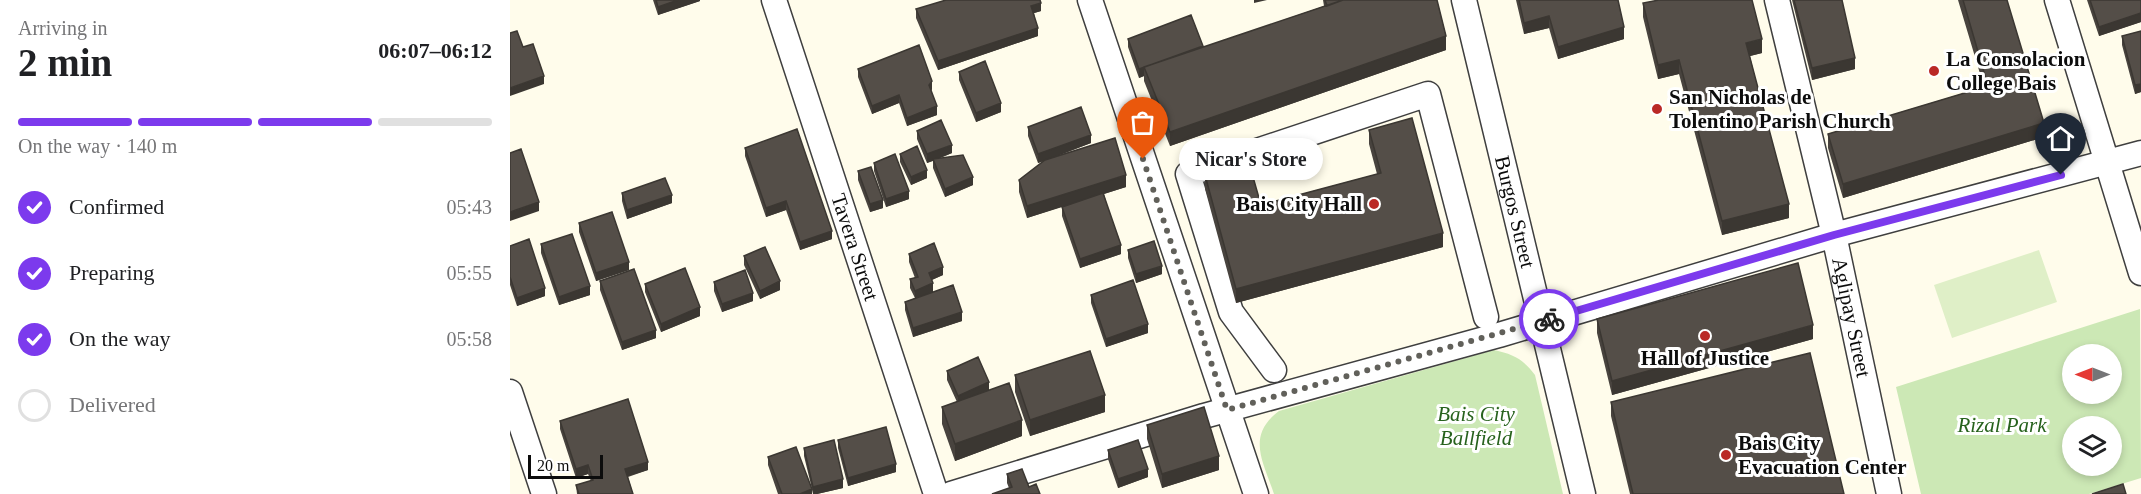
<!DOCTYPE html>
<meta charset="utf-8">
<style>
:root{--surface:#fff;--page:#f2f2f2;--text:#202124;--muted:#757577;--line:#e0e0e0;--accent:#7c3aed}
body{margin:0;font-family:Georgia,serif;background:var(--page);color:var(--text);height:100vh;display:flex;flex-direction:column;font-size:22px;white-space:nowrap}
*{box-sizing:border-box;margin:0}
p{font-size:20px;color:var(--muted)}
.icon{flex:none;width:33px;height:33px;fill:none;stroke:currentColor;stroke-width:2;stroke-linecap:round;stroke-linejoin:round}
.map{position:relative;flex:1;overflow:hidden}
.panel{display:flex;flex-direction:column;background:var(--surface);width:510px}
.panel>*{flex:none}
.needle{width:39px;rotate:270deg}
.controls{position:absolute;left:1552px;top:344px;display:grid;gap:12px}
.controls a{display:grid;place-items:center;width:60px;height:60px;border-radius:50%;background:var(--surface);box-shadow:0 3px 9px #0003;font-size:30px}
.scale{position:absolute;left:18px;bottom:15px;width:75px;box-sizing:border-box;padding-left:6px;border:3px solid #0c0c0c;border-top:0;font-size:16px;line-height:21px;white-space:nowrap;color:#0c0c0c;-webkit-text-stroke:4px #fff;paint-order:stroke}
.pin{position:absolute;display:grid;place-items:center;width:51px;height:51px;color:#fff;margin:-62px -26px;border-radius:50% 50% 50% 0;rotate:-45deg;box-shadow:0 0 6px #0007}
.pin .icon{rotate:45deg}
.courier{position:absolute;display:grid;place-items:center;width:60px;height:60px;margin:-30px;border:4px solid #7c3aed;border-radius:50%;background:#fff;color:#222;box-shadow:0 2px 8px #0007}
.bubble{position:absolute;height:42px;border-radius:21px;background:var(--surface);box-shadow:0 3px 9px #0003;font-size:20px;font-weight:700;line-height:42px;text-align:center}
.headline em{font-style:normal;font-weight:700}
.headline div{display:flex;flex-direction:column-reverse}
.headline{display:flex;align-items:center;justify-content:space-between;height:102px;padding:0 18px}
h1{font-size:39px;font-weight:700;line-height:45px}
.bar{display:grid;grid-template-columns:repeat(4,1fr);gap:9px 6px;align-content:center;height:72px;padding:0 18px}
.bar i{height:8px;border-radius:4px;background:var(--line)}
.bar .selected{background:var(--accent)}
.bar p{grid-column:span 4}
ol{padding:0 18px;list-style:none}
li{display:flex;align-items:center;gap:18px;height:66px}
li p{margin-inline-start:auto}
li .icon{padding:6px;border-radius:50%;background:var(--accent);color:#fff;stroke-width:4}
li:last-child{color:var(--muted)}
li i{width:33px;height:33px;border:3px solid var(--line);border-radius:50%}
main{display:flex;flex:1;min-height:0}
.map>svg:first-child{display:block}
</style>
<main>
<section class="panel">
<div class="headline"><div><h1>2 min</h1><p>Arriving in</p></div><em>06:07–06:12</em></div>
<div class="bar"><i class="selected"></i><i class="selected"></i><i class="selected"></i><i></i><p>On the way · 140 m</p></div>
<ol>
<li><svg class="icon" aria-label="check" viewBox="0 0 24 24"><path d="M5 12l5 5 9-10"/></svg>Confirmed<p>05:43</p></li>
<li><svg class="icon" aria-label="check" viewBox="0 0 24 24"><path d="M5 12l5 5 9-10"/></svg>Preparing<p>05:55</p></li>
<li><svg class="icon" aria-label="check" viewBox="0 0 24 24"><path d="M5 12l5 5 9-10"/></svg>On the way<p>05:58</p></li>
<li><i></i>Delivered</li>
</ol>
</section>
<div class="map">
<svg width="1631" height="494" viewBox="0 0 1631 494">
<rect width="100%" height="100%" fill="#fffceb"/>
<path fill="#cce8b5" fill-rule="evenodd" d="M1630 309 1631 478 1579 494H1411L1386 387ZM1563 354H1602V393H1563ZM1563 426H1602V465H1563Z
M984 350C1003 354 1013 359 1025 375L1053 494H764C753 461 736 436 769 411Z"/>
<path fill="#dfefc7" d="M1529 250 1547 302 1442 338 1424 285Z"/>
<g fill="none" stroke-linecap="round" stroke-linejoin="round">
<g stroke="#3f3f3f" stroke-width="27">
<g id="minor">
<path id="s1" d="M264 0 426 494"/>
<path d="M580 0 746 494"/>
<path id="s2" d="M954 0 1073 494"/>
<path id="s3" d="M1267 0 1324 235 1379 494"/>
<path d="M1547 0 1631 273"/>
<path d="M764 370 721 312 678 174 918 94 976 317"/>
<path d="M0 392 34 494"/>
<path d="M441 494 694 416 989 335 1324 235 1631 153"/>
</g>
</g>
<use href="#minor" stroke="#fff" stroke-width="24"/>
</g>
<path fill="#48433e" d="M143 0H190V1L148 15Z
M813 0H927L936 50 660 146 634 81V76L629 78 618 47V39L693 48 814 6Z
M1006 0H1108L1114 39 1048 59 1039 28 1014 34Z
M1282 0H1332L1345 69 1302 80Z
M1448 0H1497L1534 137 1333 198 1318 148V134L1474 87Z
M1577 0H1631V22L1589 36Z
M1133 3 1252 53 1240 56 1279 218 1212 235 1169 74 1148 79 1133 17Z
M406 9 531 11 524 13 528 36 428 70 406 18Z
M1631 31V92L1625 94 1612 45V36Z
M348 69 422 89 421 91 427 115 397 126 389 103 362 114 348 77Z
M449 72 491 112 466 122 449 80Z
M518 127 581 143 545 157 616 187 594 194 611 254 570 268 552 216V207L569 201 517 218 509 192V180L534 161 528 163 518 136Z
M859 130 933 247 726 303 695 189V175L751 205 867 174 859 144Z
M407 131 442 153 428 159 463 185 435 197 423 168V161L417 163 407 139Z
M235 148 322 239 290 250 276 210 256 217 235 156Z
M390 154 417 178 401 185 390 162Z
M364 163 399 199 376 207 364 171Z
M348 171 373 208 360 212 348 180Z
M112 193 162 203 117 219 112 201Z
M69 223 119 270 86 281 69 232Z
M31 244 80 295 49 305 31 253Z
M0 246 35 296 7 306 0 285Z
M618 250 652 274 626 283 618 258Z
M399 254 433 275 422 280 423 292 452 321 403 337 395 310V302L405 298 400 288V279L405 278 399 262Z
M234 256 270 290 250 299 234 265Z
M90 281 146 338 112 350 90 290Z
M204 282 243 301 212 312 204 291Z
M135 284 190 316 151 332 135 292Z
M581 295 638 333 596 347 581 303Z
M1087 319 1303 339 1102 395 1087 333Z
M437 371 479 390 512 436 445 461 432 424V407L447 402 437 380Z
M505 375 595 412 520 436 505 392Z
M1101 402 1334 494H1120L1101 416Z
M50 421 138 470 118 477 123 494H67L66 485 81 481 78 474 66 478 50 429Z
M637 425 709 470 652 488 637 439Z
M328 440 386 472 338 486 328 448Z
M294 448 333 488 307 494H303L302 490V494H268L258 465V457L302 489 294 456Z
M598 450 638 477 608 488 598 459Z
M497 474 519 487 530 494 499 488 497 483Z"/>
<path fill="#3b3732" d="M168 0H190V1L148 15V7Z
M744 0H757L744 3Z
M531 3V11L521 14V6Z
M1631 13V22L1589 36V27Z
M1039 16V28L1014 34V23Z
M1114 27V39L1048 59V47Z
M528 28V36L428 70V61Z
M936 36V50L660 146V132Z
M1252 39V53L1236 57V43Z
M1345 58V69L1302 80V68Z
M1169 60V74L1148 79V65Z
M634 68V76L629 78V69Z
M34 76V84L0 96V88Z
M422 81V89L419 93V85Z
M1631 84V92L1625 94V85Z
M389 95V103L362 114V106Z
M491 103V112L466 122V113Z
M427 106V115L397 126V118Z
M1534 123V137L1333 198V184Z
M581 135V143L528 163V154Z
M442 145V153L417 163V154Z
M417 170V178L401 185V177Z
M616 175V187L517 218V206Z
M463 177V185L435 197V189Z
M399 191V199L376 207V199Z
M162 195V203L117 219V210Z
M373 200V208L360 212V204Z
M276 201V210L256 217V208Z
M29 202V211L0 221V212Z
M1279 204V218L1212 235V221Z
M322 231V239L290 250V242Z
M933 233V247L726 303V289Z
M611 245V254L570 268V259Z
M119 262V270L86 281V273Z
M652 266V274L626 283V274Z
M433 267V275L419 281V273Z
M270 281V290L250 299V291Z
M423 283V292L405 299V291Z
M80 286V295L49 305V297Z
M35 288V296L7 306V298Z
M243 293V301L212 312V304Z
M190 307V316L151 332V324Z
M452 312V321L403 337V328Z
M638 324V333L596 347V339Z
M1303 325V339L1102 395V381Z
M146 330V338L112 350V342Z
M479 382V390L448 404V396Z
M595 395V412L520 436V420Z
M512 420V436L445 461V444Z
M709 456V470L652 488V474Z
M138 462V470L115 477V469Z
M386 464V472L338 486V478Z
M78 465V474L66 478V469Z
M638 469V477L608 488V479Z
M333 479V488L307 494H303V487Z
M302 489V494H290Z"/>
<path fill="#544e48" stroke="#3b3732" stroke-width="1.5" d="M146 0H168L148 7Z
M436 0H530L531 3 521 6 528 28 428 61 406 9Z
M815 0H833L817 6Z
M833 0H927L936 36 660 132 634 67Z
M1009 0H1108L1114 27 1048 47 1039 16 1014 23Z
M1149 0H1242L1252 39 1236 43 1279 204 1212 221 1169 60 1148 65 1133 3Z
M1284 0H1332L1345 58 1302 68Z
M1453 0H1497L1534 123 1333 184 1318 134 1478 86Z
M1580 0H1631V13L1589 27Z
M681 15 693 46 629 69 618 39Z
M7 31 13 47 23 44 34 76 0 88V33Z
M1631 31V84L1625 85 1612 36Z
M409 45 422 81 419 85 427 106 397 118 389 95 362 106 348 69Z
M475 61 491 103 466 113 449 72Z
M571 107 581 135 528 154 518 127Z
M902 118 933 233 726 289 695 175 739 163 751 205 871 173 859 130Z
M431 120 442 145 417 154 407 131Z
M287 129 322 231 290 242 276 201 256 208 235 148Z
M605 138 616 175 517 206 509 180 535 160Z
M407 146 417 170 401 177 390 154Z
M11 149 29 202 0 212V153Z
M385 154 399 191 376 199 364 163Z
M453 155 463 177 435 189 423 159Z
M361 167 373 200 360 204 348 171Z
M155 178 162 195 117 210 112 193Z
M593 193 611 245 570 259 552 207Z
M102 212 119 262 86 273 69 223Z
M62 234 80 286 49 297 31 244Z
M19 239 35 288 7 298 0 277V246Z
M644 241 652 266 626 274 618 250Z
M424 243 433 267 419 273 423 283 405 291 400 279 408 277 399 254Z
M255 247 270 281 250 291 234 256Z
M1288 263 1303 325 1102 381 1087 319Z
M175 268 190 307 151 324 135 284Z
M124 269 146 330 112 342 90 281Z
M235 270 243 293 212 304 204 282Z
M623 280 638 324 596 339 581 295Z
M443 285 452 312 403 328 395 302Z
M580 351 595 395 520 420 505 375Z
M1300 353 1334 494H1123L1101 402Z
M468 357 479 382 448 396 437 371Z
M499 383 512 420 445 444 432 407Z
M118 399 138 462 115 469 123 494H69L66 485 83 480 78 465 66 469 50 421Z
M694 407 709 456 652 474 637 425Z
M376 427 386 464 338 478 328 440Z
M324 440 333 479 303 487 294 448Z
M628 440 638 469 608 479 598 450Z
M286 447 302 489 290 494H272L258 457Z
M512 469 519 487 526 484 530 494H482L502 487 497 474Z
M1613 484 1616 494H1582Z"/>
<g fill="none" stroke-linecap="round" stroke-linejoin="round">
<path stroke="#61605a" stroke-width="6" stroke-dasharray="0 10.8" d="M633 159 717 410 1039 319"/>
<path stroke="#7c3aed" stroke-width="8" d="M1039 319 1324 235 1551 175"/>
</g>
<g fill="#ba2926" stroke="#fff" stroke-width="2">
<circle cx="1424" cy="71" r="6"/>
<circle cx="1147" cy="109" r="6"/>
<circle cx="864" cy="204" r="6"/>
<circle cx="1195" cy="336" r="6"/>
<circle cx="1216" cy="455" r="6"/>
</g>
<g text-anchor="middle" stroke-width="6" stroke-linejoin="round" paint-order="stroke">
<g font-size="21" font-weight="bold" fill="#0c0c0c" stroke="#fff" text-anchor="start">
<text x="1436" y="66">La Consolacion<tspan x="1436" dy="24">College Bais</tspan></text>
<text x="1159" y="104">San Nicholas de<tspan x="1159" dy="24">Tolentino Parish Church</tspan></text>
<text x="852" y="211" text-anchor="end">Bais City Hall</text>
<text x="1195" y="365" text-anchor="middle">Hall of Justice</text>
<text x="1228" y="450">Bais City<tspan x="1228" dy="24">Evacuation Center</tspan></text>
</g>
<g font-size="21" fill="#0c0c0c" stroke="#fff">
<text dy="7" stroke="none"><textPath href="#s2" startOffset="218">Burgos Street</textPath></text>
<text dy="7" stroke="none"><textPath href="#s1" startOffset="260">Tavera Street</textPath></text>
<text dy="7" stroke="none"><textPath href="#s3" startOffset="326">Aglipay Street</textPath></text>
</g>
<g font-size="21" font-style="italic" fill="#27621d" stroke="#fff">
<text x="966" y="421">Bais City<tspan x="966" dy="24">Ballfield</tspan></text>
<text x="1492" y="432">Rizal Park</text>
</g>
</g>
</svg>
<div class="controls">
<a><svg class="needle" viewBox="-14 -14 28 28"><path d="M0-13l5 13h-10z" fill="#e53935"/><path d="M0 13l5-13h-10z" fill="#757577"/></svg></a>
<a><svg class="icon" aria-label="layers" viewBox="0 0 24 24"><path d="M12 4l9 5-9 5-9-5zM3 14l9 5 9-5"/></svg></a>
</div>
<div class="scale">20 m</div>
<div class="pin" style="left:633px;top:159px;background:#ea580c"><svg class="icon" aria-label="bag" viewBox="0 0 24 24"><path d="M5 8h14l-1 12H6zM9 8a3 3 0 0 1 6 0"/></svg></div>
<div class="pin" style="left:1551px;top:175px;background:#1f2937"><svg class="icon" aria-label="home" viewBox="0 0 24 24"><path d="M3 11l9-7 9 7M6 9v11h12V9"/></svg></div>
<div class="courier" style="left:1039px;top:319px"><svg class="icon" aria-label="bike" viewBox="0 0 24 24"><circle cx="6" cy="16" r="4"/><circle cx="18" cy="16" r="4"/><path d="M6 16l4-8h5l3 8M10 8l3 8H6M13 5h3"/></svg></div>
<div class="bubble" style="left:669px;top:138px;width:144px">Nicar's Store</div>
</div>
</main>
